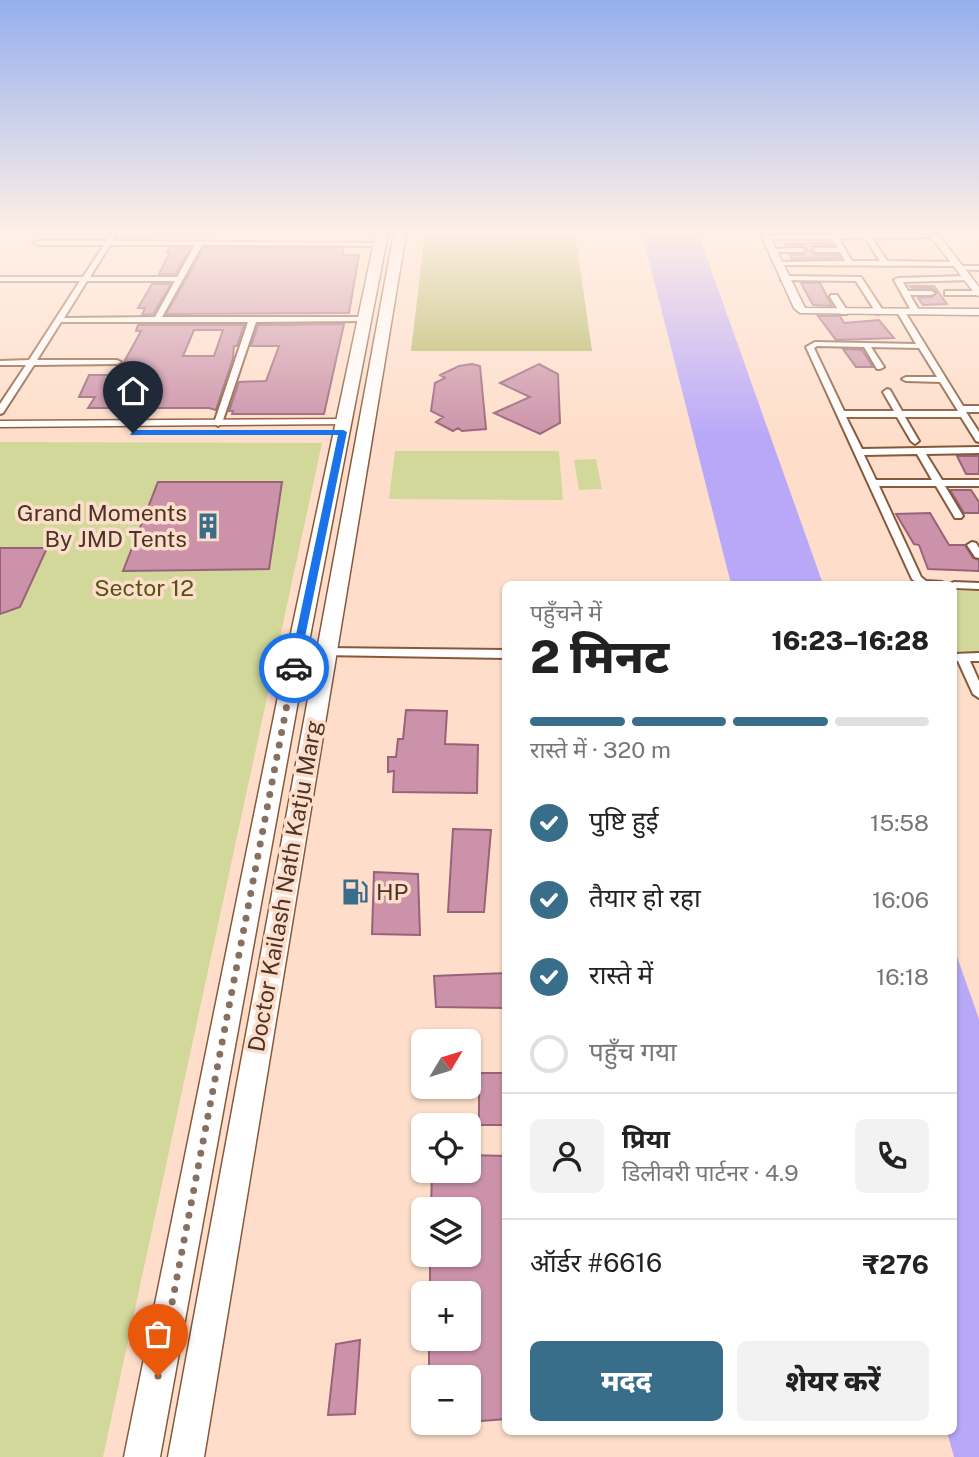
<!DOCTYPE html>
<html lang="hi">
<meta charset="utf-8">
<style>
:root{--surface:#fff;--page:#f2f2f2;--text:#222;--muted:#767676;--line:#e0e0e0;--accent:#396e8a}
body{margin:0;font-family:"Public Sans","Noto Sans Devanagari",sans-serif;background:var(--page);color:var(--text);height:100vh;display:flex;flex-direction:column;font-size:26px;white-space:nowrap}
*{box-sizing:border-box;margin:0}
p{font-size:23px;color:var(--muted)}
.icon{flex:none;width:38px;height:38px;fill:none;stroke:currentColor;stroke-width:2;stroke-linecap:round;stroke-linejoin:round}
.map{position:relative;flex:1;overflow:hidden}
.panel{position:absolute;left:502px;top:581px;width:455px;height:854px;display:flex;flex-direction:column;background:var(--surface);border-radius:10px;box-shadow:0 2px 5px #0004}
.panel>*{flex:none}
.needle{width:46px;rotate:52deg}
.controls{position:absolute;left:411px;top:1029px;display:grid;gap:14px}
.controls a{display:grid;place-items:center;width:70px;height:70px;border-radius:10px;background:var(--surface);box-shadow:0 2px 5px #0004;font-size:35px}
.pin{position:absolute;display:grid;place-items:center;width:60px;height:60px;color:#fff;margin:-72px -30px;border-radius:50% 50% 50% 0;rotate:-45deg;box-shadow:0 0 7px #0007}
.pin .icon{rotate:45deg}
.courier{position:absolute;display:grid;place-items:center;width:70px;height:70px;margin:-35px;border:5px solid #1a73e8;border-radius:50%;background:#fff;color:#222;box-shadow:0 2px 9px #0007}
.head em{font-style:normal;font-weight:800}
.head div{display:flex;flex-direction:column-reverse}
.head{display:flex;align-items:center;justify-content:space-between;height:119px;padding:0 28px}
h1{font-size:46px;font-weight:800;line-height:52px}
.bar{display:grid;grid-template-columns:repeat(4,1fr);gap:10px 7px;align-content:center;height:84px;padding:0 28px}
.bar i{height:9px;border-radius:5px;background:var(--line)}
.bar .current{background:var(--accent)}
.bar p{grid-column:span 4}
.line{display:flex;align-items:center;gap:18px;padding:0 28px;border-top:2px solid var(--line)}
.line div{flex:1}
.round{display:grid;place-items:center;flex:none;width:74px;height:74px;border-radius:10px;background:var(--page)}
ol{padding:0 28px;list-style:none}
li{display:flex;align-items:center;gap:21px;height:77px}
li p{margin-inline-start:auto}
li .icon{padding:7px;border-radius:50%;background:var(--accent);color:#fff;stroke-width:4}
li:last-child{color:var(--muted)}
li i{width:38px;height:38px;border:4px solid var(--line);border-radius:50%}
.button{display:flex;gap:14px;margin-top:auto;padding:14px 28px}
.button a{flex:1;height:80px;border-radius:10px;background:var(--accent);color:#fff;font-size:28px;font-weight:800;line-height:80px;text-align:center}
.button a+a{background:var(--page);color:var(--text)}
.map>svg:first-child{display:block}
</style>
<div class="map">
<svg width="979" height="1457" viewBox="0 0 979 1457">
<rect width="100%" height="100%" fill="#fedeca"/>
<path fill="#d1d899" d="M0 442 322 443 103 1457H0Z
M395 451H559L563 500 389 499Z
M596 459 602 489 579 490 574 460Z
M954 591H979V652H954Z"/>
<path fill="#afb75f" d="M425 233H575L592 351H411Z"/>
<path fill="#b9a8f8" d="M642 233H698L823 584H731Z
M954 948 979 1019V1457H954L947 1432H954Z"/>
<path fill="#cb92a9" stroke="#986379" stroke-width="2" fill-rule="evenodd" d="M811 243H832L833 245 815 246 811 251 816 255H838L841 258 792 259 790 255 803 254 807 249 802 245 786 246 785 244Z
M169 248H191L175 274H159L170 252H167Z
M204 248H344L342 255H359L349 313 166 314Z
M801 283H820L832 306 813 305Z
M152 284H171L153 314 142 315 145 308H138Z
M910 286H934L947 304 923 305 918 298 932 297 937 292 931 288H912Z
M818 316H840L844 323 879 320 894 338 836 340Z
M344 324 324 414H232L233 411H229L239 382 266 381 279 346H251L258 325Z
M138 325H244L237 346H234L233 358 216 410 209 408H88L95 397H79L89 375H117L141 331H136ZM194 330H223L214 356H183Z
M843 349 862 350 873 367H856Z
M472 364 480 366 486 429 462 431 458 428 453 431 436 422 443 417 431 411 435 383 445 378 440 375 459 366Z
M539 364 558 374 560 423 540 434 494 413 530 397 500 383Z
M957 456H979V474H966Z
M158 482H282L269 569 123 571Z
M950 490H971L979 502V513H964Z
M930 513 949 545H965L973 558 979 560V571L928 569 919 545 914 544 896 514Z
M0 548H47L20 607 0 614Z
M406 710 447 711 445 744 478 745 477 793 393 792 394 771 388 772V757H396L398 739H403Z
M453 829 491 830 484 912H448Z
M374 872 418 874 420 935 372 934Z
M506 973V1008L436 1007 434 976Z
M479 1073H506V1125H479Z
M469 1155 506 1156V1419L469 1422V1377H429V1339H469V1293H430V1255H469V1209H431L432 1171H469Z
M360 1340 355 1414 328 1415 336 1344Z"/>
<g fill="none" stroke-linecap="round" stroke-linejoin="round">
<g stroke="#87593b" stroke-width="4">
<path id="minor" d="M112 233H118L113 241 381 243V245L379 246 202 245 162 317H365L369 319 365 321 256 322 222 423 218 426 214 423 248 322H61L37 360H117L121 362 117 364 34 365 3 413 0 414V404L26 365H0V361L29 360 80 281H0V277H83L104 245H37L34 243 37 241H106ZM110 245H195L177 277H90ZM87 281H175L155 317 64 318Z
M829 233 934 234 936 235V237L872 238 887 261 956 262 959 264 956 266 777 265 774 263 775 262 845 261 840 252H816L813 250 816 248H838L832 239H765L762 237 765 235H830ZM865 238 880 261H852L839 239Z
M772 249 802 248 805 250 802 252H770V250Z
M959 266H979V270L957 269 956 268Z
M784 276 861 277 884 312 877 314 856 281 781 280V276Z
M967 276H970V280L903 282 908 291H931L935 293 931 295H910L920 312 916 314 912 312 894 280 898 278Z
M945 291H979V295H945Z
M831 295H837L848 312 847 314H841L830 297Z
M898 310 905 312 963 406H979V412H966L979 432V442L976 441 961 417H905L919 441 915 444 911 441 897 417H846L862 449 979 447V453L926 454 942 480H979V486H945L963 516 961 518H955L936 486H879L921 577 926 581 942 582 943 584H918L912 579 806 347 815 342 916 344 897 312ZM817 346 864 347 877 369H880L884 367 871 347 919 348 937 377H906L902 379 906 381 940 382 958 411H902L890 390 887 389 883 392 894 411H844L814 348ZM917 454 932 480H876L864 455Z
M972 542 976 543 979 548V558L975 557 967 545Z
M954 582 979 583V589L954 588V584H949Z
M325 648 506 650V658L321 655 319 652 321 649Z
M979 653V661H970L979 681V698L973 694 958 661 954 660V654Z"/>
</g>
<g stroke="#87593b" stroke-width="3">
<path id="tertiary" d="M760 233H768L805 308 979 309V315L800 313 794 308Z
M928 233H937L979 287V296L976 295Z
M345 419 349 420V424L0 427V421Z"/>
</g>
<g stroke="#87593b" stroke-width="3">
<path id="primary" d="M376 233H388L307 652 160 1457H124L287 652Z
M394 233H406L204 1457H168Z"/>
</g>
<use href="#minor" fill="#fff" fill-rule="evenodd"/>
<use href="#tertiary" fill="#fff" fill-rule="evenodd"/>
<use href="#primary" fill="#fff" fill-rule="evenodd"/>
</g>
<linearGradient id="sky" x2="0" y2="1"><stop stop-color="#95afee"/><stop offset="0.53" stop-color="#fff0e7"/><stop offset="1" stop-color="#fff0e7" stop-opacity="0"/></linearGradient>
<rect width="979" height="437" fill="url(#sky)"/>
<path fill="#1a73e8" d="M133 430H343L347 432 298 671 289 668 338 435H130Z"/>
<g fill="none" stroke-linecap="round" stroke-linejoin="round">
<path stroke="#887060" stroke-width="7" stroke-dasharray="0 12.6" d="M158 1376 294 668"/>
</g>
<defs>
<g id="building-bare" transform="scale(2.1)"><path d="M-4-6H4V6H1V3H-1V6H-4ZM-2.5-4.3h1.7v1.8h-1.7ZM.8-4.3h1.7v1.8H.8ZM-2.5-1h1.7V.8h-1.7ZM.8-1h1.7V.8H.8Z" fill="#396e8a" stroke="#fedeca" stroke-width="2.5" paint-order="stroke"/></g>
<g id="fuel-bare" transform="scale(2.1)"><path d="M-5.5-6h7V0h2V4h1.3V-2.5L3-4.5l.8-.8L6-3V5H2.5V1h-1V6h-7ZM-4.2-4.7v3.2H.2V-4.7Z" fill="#396e8a" stroke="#fedeca" stroke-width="2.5" paint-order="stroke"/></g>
</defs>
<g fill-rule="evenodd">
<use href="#building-bare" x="208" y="526"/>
<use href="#fuel-bare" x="355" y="892"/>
</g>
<g text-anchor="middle" stroke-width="7" stroke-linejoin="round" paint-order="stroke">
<g font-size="23" fill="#493427" stroke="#fedeca" text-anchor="end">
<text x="187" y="521">Grand Moments<tspan x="187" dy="26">By JMD Tents</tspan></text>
<text x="376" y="900" text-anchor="start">HP</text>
</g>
<g font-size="23" fill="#515514" stroke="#fedeca">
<text x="144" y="596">Sector 12</text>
</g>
<g font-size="23" fill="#493427" stroke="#fedeca">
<text transform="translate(285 886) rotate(-80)" y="8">Doctor Kailash Nath Katju Marg</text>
</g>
</g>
</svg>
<div class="controls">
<a><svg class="needle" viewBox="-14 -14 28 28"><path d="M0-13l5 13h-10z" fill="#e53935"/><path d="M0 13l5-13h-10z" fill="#767676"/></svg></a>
<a><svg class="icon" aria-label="locate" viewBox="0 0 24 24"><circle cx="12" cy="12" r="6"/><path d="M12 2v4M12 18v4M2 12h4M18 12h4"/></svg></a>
<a><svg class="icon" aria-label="layers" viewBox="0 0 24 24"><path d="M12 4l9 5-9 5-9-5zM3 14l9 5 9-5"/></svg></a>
<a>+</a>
<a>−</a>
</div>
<div class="pin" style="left:158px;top:1376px;background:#ea580c"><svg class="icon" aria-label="bag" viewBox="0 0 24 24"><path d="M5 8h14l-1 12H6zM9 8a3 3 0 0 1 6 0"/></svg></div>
<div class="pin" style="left:133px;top:433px;background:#1f2937"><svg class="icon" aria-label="home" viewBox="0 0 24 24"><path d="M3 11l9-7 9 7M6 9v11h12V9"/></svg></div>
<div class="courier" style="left:294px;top:668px"><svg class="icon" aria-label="car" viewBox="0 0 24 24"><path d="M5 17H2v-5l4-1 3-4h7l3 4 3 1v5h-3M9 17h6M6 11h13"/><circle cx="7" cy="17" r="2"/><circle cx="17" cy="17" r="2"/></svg></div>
<section class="panel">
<div class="head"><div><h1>2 मिनट</h1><p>पहुँचने में</p></div><em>16:23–16:28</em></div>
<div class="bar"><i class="current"></i><i class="current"></i><i class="current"></i><i></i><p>रास्ते में · 320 m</p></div>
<ol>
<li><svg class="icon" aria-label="check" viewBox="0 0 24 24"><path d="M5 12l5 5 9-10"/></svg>पुष्टि हुई<p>15:58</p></li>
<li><svg class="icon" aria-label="check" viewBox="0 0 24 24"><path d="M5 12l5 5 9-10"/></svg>तैयार हो रहा<p>16:06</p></li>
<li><svg class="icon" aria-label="check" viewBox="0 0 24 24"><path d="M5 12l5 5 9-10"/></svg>रास्ते में<p>16:18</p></li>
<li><i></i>पहुँच गया</li>
</ol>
<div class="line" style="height:126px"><a class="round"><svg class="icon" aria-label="person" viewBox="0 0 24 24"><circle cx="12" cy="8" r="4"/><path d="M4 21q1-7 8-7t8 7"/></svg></a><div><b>प्रिया</b><p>डिलीवरी पार्टनर · 4.9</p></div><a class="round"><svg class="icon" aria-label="phone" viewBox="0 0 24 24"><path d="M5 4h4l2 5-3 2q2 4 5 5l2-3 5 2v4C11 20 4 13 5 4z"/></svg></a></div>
<div class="line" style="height:91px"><div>ऑर्डर #6616</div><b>₹276</b></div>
<div class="button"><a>मदद</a><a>शेयर करें</a></div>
</section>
</div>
